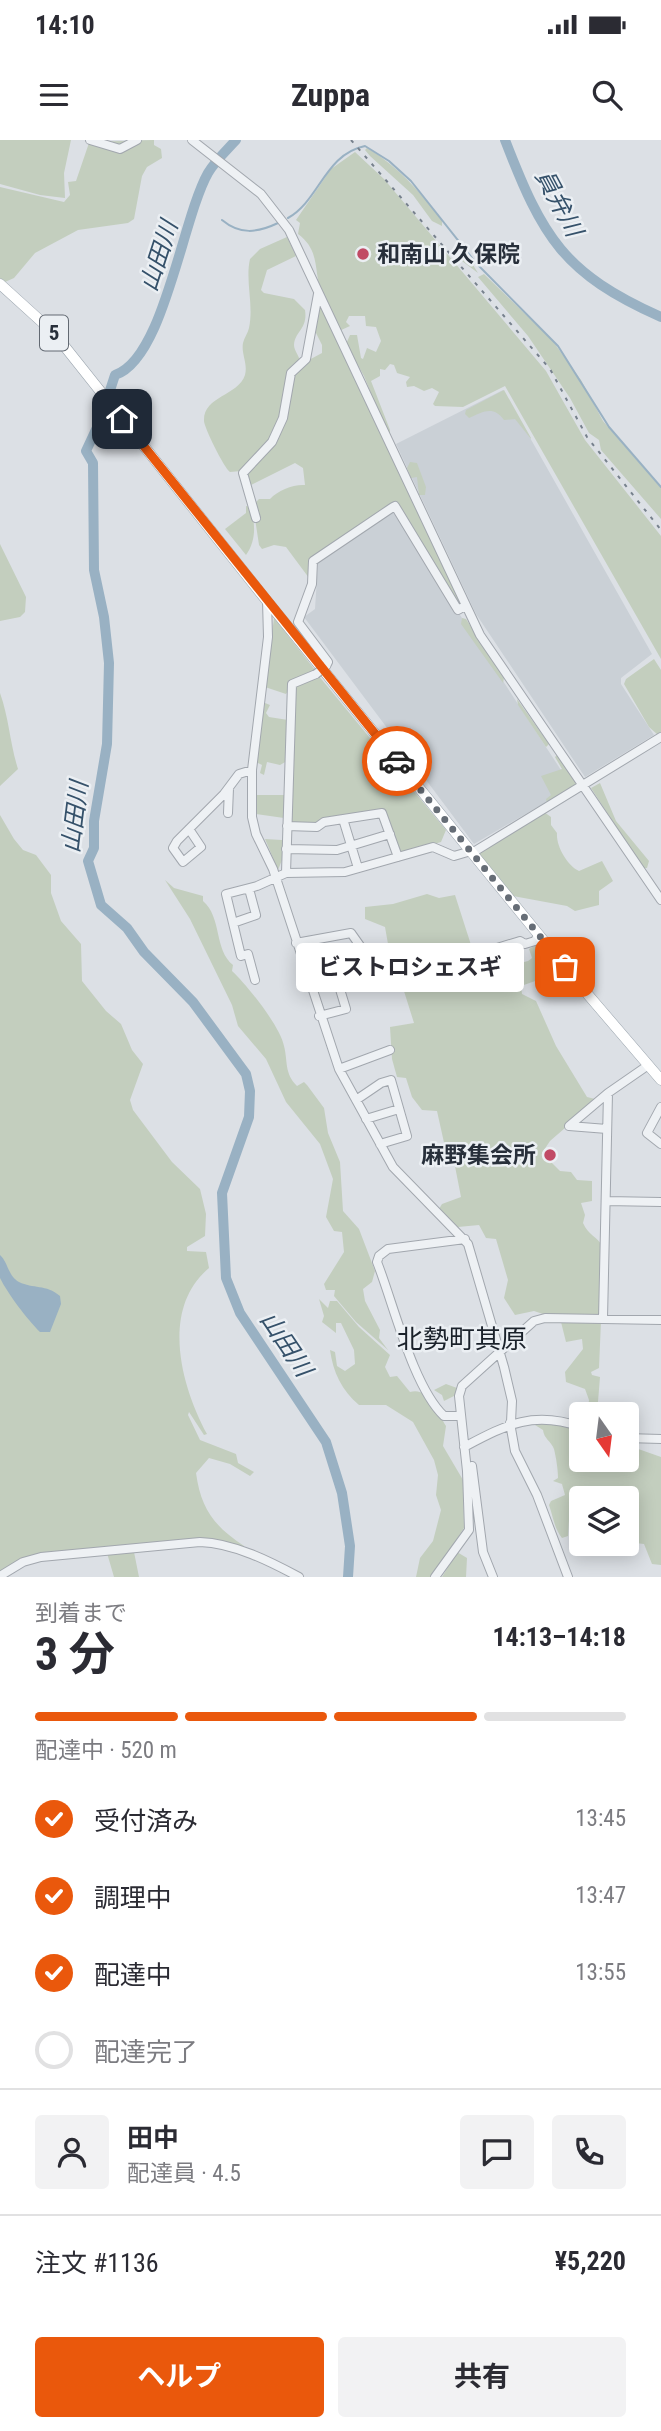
<!DOCTYPE html>
<html lang="ja">
<meta charset="utf-8">
<style>
:root{--surface:#fff;--page:#f2f2f3;--text:#2b2b33;--muted:#7c7c81;--line:#e1e1e2;--accent:#ea580c}
body{margin:0;font-family:"Roboto Condensed","Noto Sans JP",sans-serif;background:var(--page);color:var(--text);height:100vh;display:flex;flex-direction:column;font-size:26px;white-space:nowrap}
*{box-sizing:border-box;margin:0}
p{font-size:23px;color:var(--muted)}
.icon{flex:none;width:38px;height:38px;fill:none;stroke:currentColor;stroke-width:2;stroke-linecap:round;stroke-linejoin:round}
.map{position:relative;height:1437px;overflow:hidden}
.side{display:flex;flex-direction:column;background:var(--surface);flex:1}
.side>*{flex:none}
.needle{width:46px;rotate:166deg}
.buttons{position:absolute;left:569px;top:1262px;display:grid;gap:14px}
.buttons a{display:grid;place-items:center;width:70px;height:70px;border-radius:7px;background:var(--surface);box-shadow:0 4px 18px #0003;font-size:35px}
.pin{position:absolute;display:grid;place-items:center;width:60px;height:60px;color:#fff;margin:-30px;border-radius:14px;box-shadow:0 4px 10px #0006}
.courier{position:absolute;display:grid;place-items:center;width:70px;height:70px;margin:-35px;border:5px solid #ea580c;border-radius:50%;background:#fff;color:#222;box-shadow:0 2px 9px #0007}
.bubble{position:absolute;height:49px;border-radius:7px;background:var(--surface);box-shadow:0 4px 18px #0003;font-size:23px;font-weight:700;line-height:49px;text-align:center}
.summary em{font-style:normal;font-weight:700}
.summary div{display:flex;flex-direction:column-reverse}
.summary{display:flex;align-items:center;justify-content:space-between;height:119px;padding:0 35px}
h1{font-size:46px;font-weight:700;line-height:52px}
.bar{display:grid;grid-template-columns:repeat(4,1fr);gap:10px 7px;align-content:center;height:84px;padding:0 35px}
.bar i{height:9px;border-radius:5px;background:var(--line)}
.bar .current{background:var(--accent)}
.bar p{grid-column:span 4}
.line{display:flex;align-items:center;gap:18px;padding:0 35px;border-top:2px solid var(--line)}
.line div{flex:1}
.round{display:grid;place-items:center;flex:none;width:74px;height:74px;border-radius:7px;background:var(--page)}
ol{padding:0 35px;list-style:none}
li{display:flex;align-items:center;gap:21px;height:77px}
li p{margin-inline-start:auto}
li .icon{padding:7px;border-radius:50%;background:var(--accent);color:#fff;stroke-width:4}
li:last-child{color:var(--muted)}
li i{width:38px;height:38px;border:4px solid var(--line);border-radius:50%}
.cta{display:flex;gap:14px;margin-top:auto;padding:14px 35px}
.cta a{flex:1;height:80px;border-radius:7px;background:var(--accent);color:#fff;font-size:28px;font-weight:700;line-height:80px;text-align:center}
.cta a+a{background:var(--page);color:var(--text)}
.status{display:flex;justify-content:space-between;align-items:center;height:49px;padding:0 35px;background:var(--surface);direction:ltr}
.status svg{height:19px;fill:currentColor}
header{display:flex;justify-content:space-between;align-items:center;height:91px;padding:0 35px;background:var(--surface);font-size:32px;font-weight:700}
.map>svg:first-child{display:block}
</style>
<div class="status"><b>14:10</b><svg viewBox="0 0 49 12"><path d="M0 12V9h3v3zM5 12V6h3v6zM10 12V3h3v9zM15 12V0h3v12zM26 1h20v11H26zM47 4h2v5h-2z"/></svg></div>
<header><svg class="icon" aria-label="menu" viewBox="0 0 24 24"><path d="M4 6h16M4 12h16M4 18h16"/></svg>Zuppa<svg class="icon" aria-label="search" viewBox="0 0 24 24"><circle cx="10" cy="10" r="6"/><path d="M15 15l6 6"/></svg></header>
<div class="map">
<svg width="661" height="1437" viewBox="0 0 661 1437">
<rect width="100%" height="100%" fill="#dce0e5"/>
<path fill="#cad0d6" d="M503 250 652 514 621 538V544L654 595 585 637 476 474 396 304Z
M393 372 572 647 474 704 304 477 315 469 318 422Z"/>
<path fill="#c3cebe" d="M0 0H71L64 33 65 58 40 55 0 44Z
M90 0C113 3 132 0 154 0V5L161 9 162 18 147 27 142 36 134 79 128 83 78 90 35 113 14 138 5 142 0 138V47L64 62 70 55 68 42 76 41Z
M367 8C398 26 420 52 442 80V86L432 81 413 55 370 16 365 10Z
M355 12 384 39 546 231 585 300 661 396V519L505 246 463 267 435 266 433 264 439 252 432 248 424 251 414 246 407 247 406 242 410 237 397 233 394 225 390 224 385 230 380 229V236L371 241 390 290V293L387 292 364 236 346 204 350 195H357L361 218 363 219 367 208 376 212 381 201 376 187 366 186 365 176H349L346 182 350 186 339 191C334 179 327 167 322 155 313 131 321 111 298 94L300 83 296 80 331 29Z
M287 97 296 116 267 130 261 150 264 153 294 159 305 170C308 189 295 191 294 205 294 210 299 216 300 221L283 251 281 275 270 301 241 331 230 332C224 328 204 287 204 281 203 256 238 256 245 235 248 223 241 214 243 203 244 198 248 193 249 188 254 165 245 141 250 119L260 109Z
M459 109 465 112 478 133 458 118Z
M484 134 552 200 581 240 603 281 661 348V379L601 310 599 300 589 293 570 258 528 196 478 137Z
M320 166 449 435 459 460 456 465 395 365 312 421 309 438 286 407 274 405 262 409 259 405 253 365 259 359H270C278 350 294 344 305 345L303 328 295 323 251 345 245 332 270 307 294 233 307 221 322 213V205L313 187Z
M504 250 531 298V299L515 279 504 280C493 265 483 272 469 278L465 274 466 270Z
M410 322 417 323 426 347 425 355H419L417 337 411 338 407 328Z
M246 366 250 367C256 384 256 401 246 415L225 389 246 373Z
M0 404 26 457 25 472 20 477 0 481Z
M274 478 315 530 294 541 286 554 265 547Z
M462 478 466 479 504 538 503 543 461 484Z
M654 519 661 530V594L658 595 649 587 624 544 626 539Z
M318 535 446 690 441 702 401 714 383 671 316 685 288 684 294 546Z
M0 553C9 578 10 604 18 629L0 646Z
M517 559 549 604 546 607 518 565Z
M265 563 270 565 266 573 269 577 288 580 287 621 280 625 267 622 264 635 260 633 262 625 256 622Z
M558 614 578 644 547 663 546 659 551 655 541 636 562 629 555 617Z
M600 643 616 681 649 721 647 728H643L591 648Z
M254 655H285L284 678 256 674Z
M544 672 551 677V685L557 693C556 706 567 725 579 731L602 721 613 741 599 751V765L575 771 567 766 513 756 477 712Z
M0 675 14 699 23 710 36 715 51 735V753L61 781 81 804 82 841 106 871 121 884 132 910 143 924 130 960 133 970 172 1022 200 1049 206 1074 205 1096 187 1107V1111L206 1112 209 1128C160 1169 181 1246 207 1294L204 1295 189 1272 188 1275 200 1300 236 1314 238 1323 254 1332 250 1336 230 1324 209 1318 196 1333C201 1369 214 1386 244 1406L243 1411 199 1400 126 1405 68 1411 0 1432Z
M265 699 282 700V720L278 730Z
M165 740 174 748 203 756V761C222 777 214 810 233 825L232 831C247 845 280 886 284 906 288 921 284 933 297 946L304 942 307 945 324 968 328 993 340 1022 343 1071 359 1089 375 1131 372 1142 363 1149 365 1161 380 1190 379 1198 388 1210 356 1182 334 1156 335 1150H326L324 1144 344 1112 342 1092 334 1091 326 1077 333 1039 320 1004 286 962 266 919 238 886 232 865 190 779Z
M427 754 439 758 455 755 480 833 528 821 532 818 529 809 538 804 543 810 536 816 541 839 521 846 522 854 536 861 556 906 587 957 595 959V962L550 1001 542 1013 560 1031 571 1032 577 1040 592 1041V1061L581 1063 585 1075 583 1083C588 1095 597 1096 603 1107L600 1176 546 1175 534 1171 515 1175 504 1158 508 1140 496 1099 486 1098 479 1085 458 1087 439 1069 442 1064 461 1057 453 1016 445 1007 437 971 422 970 412 957 406 938 397 937 392 919 390 887 414 883 392 813 378 808 377 805 388 804 385 787 365 779V767L393 764Z
M319 1159 328 1168 330 1161H337L359 1187 390 1215 385 1227 390 1237 397 1236 410 1252C428 1246 438 1273 446 1286L443 1306 463 1340 464 1388 432 1437H416L420 1418 433 1401 441 1370 436 1355 438 1335 434 1320 413 1282 386 1265H359C342 1251 333 1232 330 1210L335 1212 337 1226 345 1231 355 1224 354 1210 341 1183H336V1193L322 1182 324 1176Z
M601 1181 599 1228 591 1232 592 1235 600 1237 597 1274H587L589 1260 585 1249 566 1242 565 1232 583 1209 582 1199 566 1202 561 1182Z
M446 1244 457 1248 456 1255 444 1261 442 1255 434 1250Z
M536 1282H555L580 1290 581 1320H626L627 1305 661 1317V1425L652 1424 644 1404 627 1402 626 1358H581V1364H570L568 1396 562 1398C554 1388 553 1376 549 1365L551 1361 565 1355 562 1344 553 1341 558 1338C558 1329 556 1317 554 1309 551 1301 544 1299 543 1290L535 1285Z
M134 1412 139 1437H114L107 1413Z
M457 1412 467 1418 466 1437H442Z"/>
<path fill="#99b1c3" d="M0 1115C8 1122 8 1136 19 1142 33 1149 46 1144 60 1156L61 1164 50 1192H40C27 1179 8 1154 0 1138 0 1133 0 1122 0 1115Z"/>
<g fill="none" stroke-linecap="round" stroke-linejoin="round">
<path stroke="#99b1c3" stroke-width="2" d="M288 78C319 61 325 14 365 6L389 21 411 41 476 123 558 206 609 287 661 347
M222 80C240 95 257 93 278 83"/>
<path stroke="#99b1c3" stroke-width="10" d="M236 0C227 10 215 21 208 33 182 79 164 219 115 235L100 281 86 311 93 323 94 430 104 477 109 523 107 604 94 681V708L88 721 101 765 127 788 144 812 193 862 246 934 250 951 249 977 222 1053 226 1138 240 1173 326 1302 342 1353 350 1406 348 1437
M505 0C543 98 563 133 661 177"/>
<g stroke="#a2a7ae" stroke-width="10">
<path id="minor" d="M90 0 120 9 137 0
M192 0 261 54 289 90 480 495 661 760
M256 378 243 333 272 302 283 278 291 233 306 219 318 154
M267 461 268 497 252 630V677L256 694 273 729 339 929 393 1027 468 1104 504 1227 512 1261 511 1282
M326 526 328 522 298 482 312 444 313 421 393 367 395 366 458 470 465 466
M228 673 229 648
M343 679 358 728
M287 686 317 687 324 682 382 673 398 717
M189 689 201 707 183 722 173 708 177 701 224 654 239 634 252 630
M286 709 337 710 390 694
M472 713 661 597
M286 733 345 732 433 707 454 716 471 711
M233 783 256 775 249 749
M296 803 351 793 363 810 303 825
M484 812 520 801 525 804 535 801 538 795
M255 840 248 814 241 816 226 754 257 746 286 733 292 544 316 534
M319 876 346 869 339 846 381 833
M339 929 390 910
M356 960 381 943 391 940 407 996 380 1004
M661 967 647 993 661 1004
M366 979 399 969
M607 989 569 986 608 953
M606 1061 661 1062
M603 1179 608 953 647 926
M460 1276H444C413 1247 393 1162 377 1122L379 1116 388 1109 465 1099
M510 1283 515 1311 537 1355 568 1437
M626 1298 661 1299
M464 1307C506 1285 533 1270 581 1287
M472 1326 483 1412 493 1437
M0 1436 23 1422 41 1417 200 1402C234 1403 271 1422 299 1437
M435 1437 469 1390 467 1331 459 1256 462 1246 534 1181 545 1178 661 1180"/>
</g>
<g stroke="#9ca6af" stroke-width="11">
<path id="major" d="M0 144 54 193 267 461 578 843 661 940"/>
</g>
<use href="#minor" stroke="#eef1f4" stroke-width="8"/>
<use href="#major" stroke="#fff" stroke-width="10"/>
<path stroke="#77818d" stroke-width="2" stroke-dasharray="3.5 7" stroke-linecap="butt" d="M351 0 550 229 587 297 661 390"/>
<g stroke="#a2a7ae" stroke-width="10" stroke-linecap="butt">
<path id="minor-bridge" d="M316 534 326 526"/>
</g>
<use href="#minor-bridge" stroke="#eef1f4" stroke-width="8"/>
</g>
<g fill="none" stroke-linecap="round" stroke-linejoin="round">
<path stroke="#666d76" stroke-width="7" stroke-dasharray="0 12.6" d="M397 621 565 827"/>
<path stroke="#ea580c" stroke-width="9" d="M122 279 397 621"/>
</g>
<g fill="#c14a65" stroke="#ebeff3" stroke-width="2.5">
<circle cx="363" cy="114" r="7"/>
<circle cx="550" cy="1015" r="7"/>
</g>
<g text-anchor="middle" stroke-width="5" stroke-linejoin="round" paint-order="stroke">
<rect fill="#ebeff3" stroke="#626972" stroke-width="2" x="40" y="175.5" width="28" height="35" rx="5"/>
<g font-size="21" font-weight="bold" fill="#272f3a">
<text x="54" y="200">5</text>
</g>
<g font-size="23" font-weight="bold" fill="#272f3a" stroke="#ebeff3" text-anchor="start">
<text x="377" y="122">和南山 久保院</text>
<text x="536" y="1023" text-anchor="end">麻野集会所</text>
</g>
<g font-size="24" font-style="italic" fill="#35516a" stroke="#ebeff3">
<text transform="translate(559 63) rotate(62)" y="8">員弁川</text>
<text transform="translate(159 116) rotate(-72)" y="8">山田川</text>
<text transform="translate(75 677) rotate(-83)" y="8">山田川</text>
<text transform="translate(286 1204) rotate(56)" y="8">山田川</text>
</g>
<g font-size="26" fill="#1a212a" stroke="#ebeff3">
<text x="462" y="1208">北勢町其原</text>
</g>
</g>
</svg>
<div class="buttons">
<a><svg class="needle" viewBox="-14 -14 28 28"><path d="M0-13l5 13h-10z" fill="#e53935"/><path d="M0 13l5-13h-10z" fill="#7c7c81"/></svg></a>
<a><svg class="icon" aria-label="layers" viewBox="0 0 24 24"><path d="M12 4l9 5-9 5-9-5zM3 14l9 5 9-5"/></svg></a>
</div>
<div class="pin" style="left:565px;top:827px;background:#ea580c"><svg class="icon" aria-label="bag" viewBox="0 0 24 24"><path d="M5 8h14l-1 12H6zM9 8a3 3 0 0 1 6 0"/></svg></div>
<div class="pin" style="left:122px;top:279px;background:#1f2937"><svg class="icon" aria-label="home" viewBox="0 0 24 24"><path d="M3 11l9-7 9 7M6 9v11h12V9"/></svg></div>
<div class="courier" style="left:397px;top:621px"><svg class="icon" aria-label="car" viewBox="0 0 24 24"><path d="M5 17H2v-5l4-1 3-4h7l3 4 3 1v5h-3M9 17h6M6 11h13"/><circle cx="7" cy="17" r="2"/><circle cx="17" cy="17" r="2"/></svg></div>
<div class="bubble" style="left:296px;top:803px;width:228px">ビストロシェスギ</div>
</div>
<section class="side">
<div class="summary"><div><h1>3 分</h1><p>到着まで</p></div><em>14:13–14:18</em></div>
<div class="bar"><i class="current"></i><i class="current"></i><i class="current"></i><i></i><p>配達中 · 520 m</p></div>
<ol>
<li><svg class="icon" aria-label="check" viewBox="0 0 24 24"><path d="M5 12l5 5 9-10"/></svg>受付済み<p>13:45</p></li>
<li><svg class="icon" aria-label="check" viewBox="0 0 24 24"><path d="M5 12l5 5 9-10"/></svg>調理中<p>13:47</p></li>
<li><svg class="icon" aria-label="check" viewBox="0 0 24 24"><path d="M5 12l5 5 9-10"/></svg>配達中<p>13:55</p></li>
<li><i></i>配達完了</li>
</ol>
<div class="line" style="height:126px"><a class="round"><svg class="icon" aria-label="person" viewBox="0 0 24 24"><circle cx="12" cy="8" r="4"/><path d="M4 21q1-7 8-7t8 7"/></svg></a><div><b>田中</b><p>配達員 · 4.5</p></div><a class="round"><svg class="icon" aria-label="chat" viewBox="0 0 24 24"><path d="M4 5h16v11H9l-5 4z"/></svg></a><a class="round"><svg class="icon" aria-label="phone" viewBox="0 0 24 24"><path d="M5 4h4l2 5-3 2q2 4 5 5l2-3 5 2v4C11 20 4 13 5 4z"/></svg></a></div>
<div class="line" style="height:91px"><div>注文 #1136</div><b>¥5,220</b></div>
<div class="cta"><a>ヘルプ</a><a>共有</a></div>
</section>
